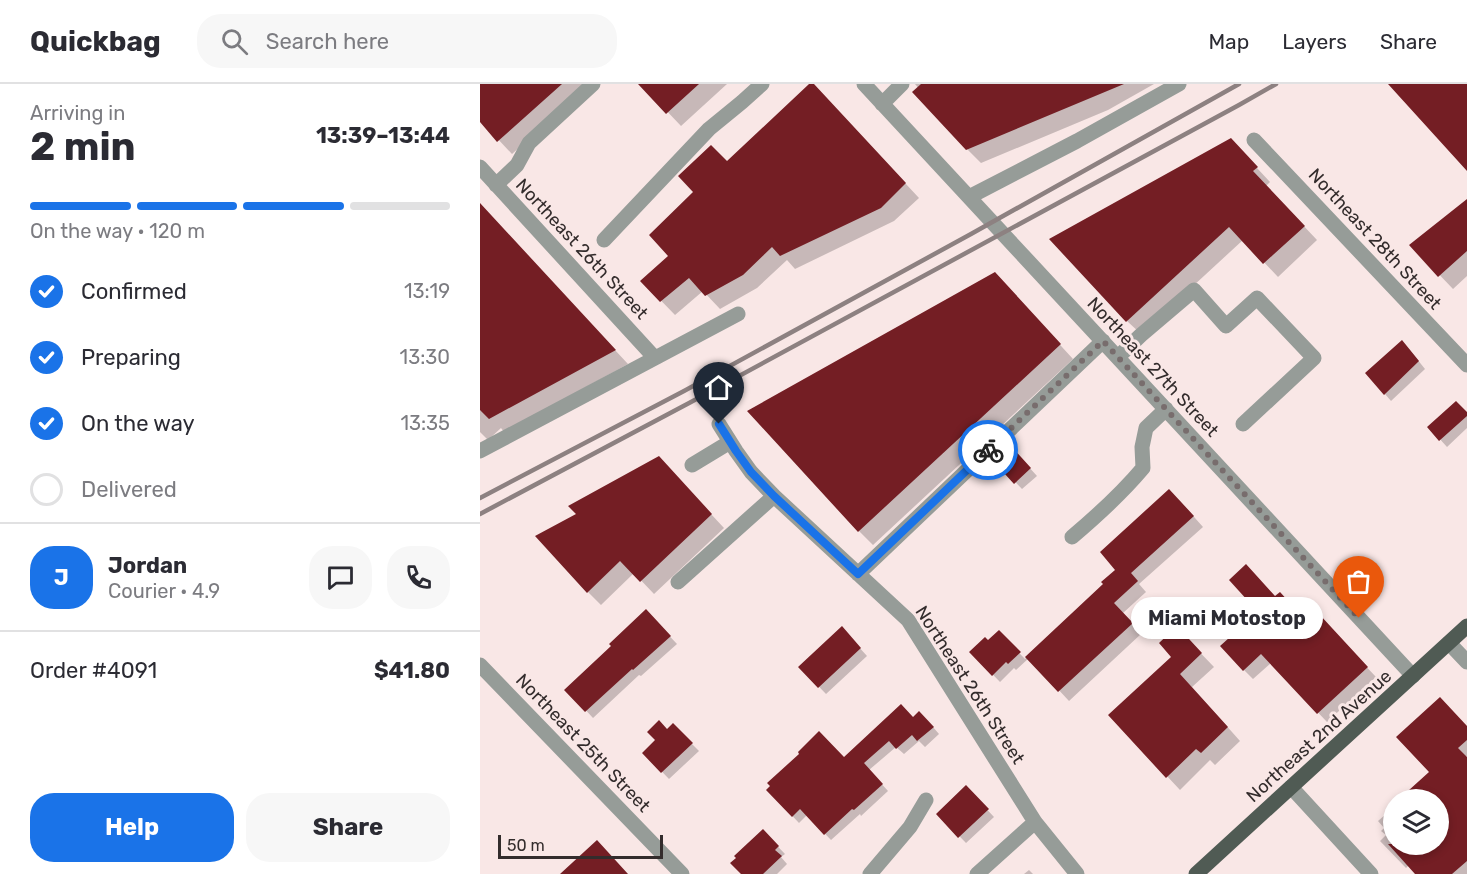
<!DOCTYPE html>
<meta charset="utf-8">
<style>
:root{--surface:#fff;--page:#f7f7f7;--text:#2b2b33;--muted:#7c7c81;--line:#e1e1e2;--accent:#1a73e8}
body{margin:0;font-family:Rubik,sans-serif;background:var(--page);color:var(--text);height:100vh;display:flex;flex-direction:column;font-size:22px;white-space:nowrap}
*{box-sizing:border-box;margin:0}
p{font-size:20px;color:var(--muted)}
.icon{flex:none;width:33px;height:33px;fill:none;stroke:currentColor;stroke-width:2;stroke-linecap:round;stroke-linejoin:round}
.map{position:relative;flex:1;overflow:hidden}
.side{display:flex;flex-direction:column;background:var(--surface);width:480px}
.side>*{flex:none}
.fabs{position:absolute;left:903px;top:705px;display:grid;gap:12px}
.fabs a{display:grid;place-items:center;width:66px;height:66px;border-radius:50%;background:var(--surface);box-shadow:0 3px 9px #0003;font-size:30px}
.scale{position:absolute;left:18px;bottom:15px;width:165px;box-sizing:border-box;padding-left:6px;border:3px solid #332c2c;border-top:0;font-size:16px;line-height:21px;white-space:nowrap;color:#332c2c;-webkit-text-stroke:4px #f9e7e6;paint-order:stroke}
.pin{position:absolute;display:grid;place-items:center;width:51px;height:51px;color:#fff;margin:-62px -26px;border-radius:50% 50% 50% 0;rotate:-45deg;box-shadow:0 0 6px #0007}
.pin .icon{rotate:45deg}
.courier{position:absolute;display:grid;place-items:center;width:60px;height:60px;margin:-30px;border:4px solid #1a73e8;border-radius:50%;background:#fff;color:#222;box-shadow:0 2px 8px #0007}
.bubble{position:absolute;height:42px;border-radius:21px;background:var(--surface);box-shadow:0 3px 9px #0003;font-size:20px;font-weight:700;line-height:42px;text-align:center}
.overview em{font-style:normal;font-weight:700}
.overview div{display:flex;flex-direction:column-reverse}
.overview{display:flex;align-items:center;justify-content:space-between;height:102px;padding:0 30px}
h1{font-size:39px;font-weight:700;line-height:45px}
.bar{display:grid;grid-template-columns:repeat(4,1fr);gap:9px 6px;align-content:center;height:72px;padding:0 30px}
.bar i{height:8px;border-radius:4px;background:var(--line)}
.bar .on{background:var(--accent)}
.bar p{grid-column:span 4}
.line{display:flex;align-items:center;gap:15px;padding:0 30px;border-top:2px solid var(--line)}
.line div{flex:1}
.round{display:grid;place-items:center;flex:none;width:63px;height:63px;border-radius:24px;background:var(--page)}
ol{padding:0 30px;list-style:none}
li{display:flex;align-items:center;gap:18px;height:66px}
li p{margin-inline-start:auto}
li .icon{padding:6px;border-radius:50%;background:var(--accent);color:#fff;stroke-width:4}
li:last-child{color:var(--muted)}
li i{width:33px;height:33px;border:3px solid var(--line);border-radius:50%}
.button{display:flex;gap:12px;margin-top:auto;padding:12px 30px}
.button a{flex:1;height:69px;border-radius:24px;background:var(--accent);color:#fff;font-size:24px;font-weight:700;line-height:69px;text-align:center}
.button a+a{background:var(--page);color:var(--text)}
header{display:flex;align-items:center;gap:36px;box-sizing:border-box;height:84px;padding:0 30px;background:var(--surface);border-bottom:2px solid var(--line)}
header strong{font-size:28px}
nav{display:flex;gap:33px;margin-inline-start:auto;font-size:21px}
.search{width:420px;height:54px;background:var(--page);display:flex;align-items:center;gap:15px;box-sizing:border-box;padding:0 21px;border-radius:24px;color:var(--muted);font-size:22px}
main{display:flex;flex:1;min-height:0}
.map>svg:first-child{display:block}
</style>
<header>
<strong>Quickbag</strong>
<div class="search"><svg class="icon" aria-label="search" viewBox="0 0 24 24"><circle cx="10" cy="10" r="6"/><path d="M15 15l6 6"/></svg>Search here</div>
<nav><a>Map</a><a>Layers</a><a>Share</a></nav>
</header>
<main>
<section class="side">
<div class="overview"><div><h1>2 min</h1><p>Arriving in</p></div><em>13:39–13:44</em></div>
<div class="bar"><i class="on"></i><i class="on"></i><i class="on"></i><i></i><p>On the way · 120 m</p></div>
<ol>
<li><svg class="icon" aria-label="check" viewBox="0 0 24 24"><path d="M5 12l5 5 9-10"/></svg>Confirmed<p>13:19</p></li>
<li><svg class="icon" aria-label="check" viewBox="0 0 24 24"><path d="M5 12l5 5 9-10"/></svg>Preparing<p>13:30</p></li>
<li><svg class="icon" aria-label="check" viewBox="0 0 24 24"><path d="M5 12l5 5 9-10"/></svg>On the way<p>13:35</p></li>
<li><i></i>Delivered</li>
</ol>
<div class="line" style="height:108px"><b class="round" style="background:var(--accent);color:#fff">J</b><div><b>Jordan</b><p>Courier · 4.9</p></div><a class="round"><svg class="icon" aria-label="chat" viewBox="0 0 24 24"><path d="M4 5h16v11H9l-5 4z"/></svg></a><a class="round"><svg class="icon" aria-label="phone" viewBox="0 0 24 24"><path d="M5 4h4l2 5-3 2q2 4 5 5l2-3 5 2v4C11 20 4 13 5 4z"/></svg></a></div>
<div class="line" style="height:78px"><div>Order #4091</div><b>$41.80</b></div>
<div class="button"><a>Help</a><a>Share</a></div>
</section>
<div class="map">
<svg width="987" height="790" viewBox="0 0 987 790">
<rect width="100%" height="100%" fill="#f9e7e6"/>
<path fill="#0003" d="M0 0H110L32 70 0 36Z
M161 0H247L201 42Z
M331 0 345 13 439 114 414 137 315 185 307 176 277 204 240 225 223 207 195 231 162 197 190 172 247 79Z
M435 0H674L628 26 501 79 487 65Z
M764 70 790 98 786 102 837 156 798 193 763 156 661 250 647 237Z
M987 117V192L973 205 931 161Z
M0 121 148 280 24 348 21 344 8 356 0 348Z
M528 204 593 275 393 461 379 447Z
M929 265 945 285 911 317 905 310Z
M987 330V344L967 363 949 343Z
M538 371 557 392 542 405 516 378Z
M191 387 244 444 174 510 154 489 121 521 108 508Z
M699 416 723 443 659 500 666 508 643 529 661 550 589 617 549 574 536 586 534 584 520 598 491 568 508 558 519 548 545 575 625 500Z
M796 514 830 542 849 543 896 593 847 638 791 579 773 595 764 586Z
M166 527 197 560 161 592 159 591 113 634 87 606 133 562Z
M368 551 387 572 346 610 320 583Z
M709 557 734 583 712 603 760 657 735 681 730 676 700 706 630 631Z
M433 635H446L459 650 445 663 439 657 424 670 416 663 389 686 408 707 381 732 380 730 351 756 327 731 319 739 288 706 364 675Z
M193 641 219 667 189 695 164 669Z
M987 644V672L986 673 987 674V790H938L929 781 926 784 900 757 906 751 901 747 904 744 898 737 914 723V760H958V716L951 688Z
M486 703 514 733 486 759 458 730Z
M283 747 305 770 301 773 307 780 297 790H263Z
M549 786 553 790H544Z"/>
<path fill="#741e24" d="M0 0H82L17 58 0 38Z
M158 0H219L186 30Z
M329 0H334L426 99 401 124 300 172 292 163 263 191 225 212 209 194 180 218 160 197 188 172 169 151 213 108 198 92 231 61 247 77Z
M441 0H644L486 66 432 8Z
M908 0H987V87Z
M751 54 778 83 773 87 825 142 783 180 749 143 646 238 569 155Z
M987 115V167L958 193 929 161Z
M0 119 136 266 9 335 0 326Z
M515 188 581 260 378 448 267 327Z
M922 256 939 277 904 311 885 289Z
M976 317 987 328V332L959 357 947 343Z
M531 362 551 384 534 400 514 378Z
M179 372 232 430 160 498 140 477 107 509 55 452 96 430 88 422Z
M689 405 714 432 651 489 658 497 634 519 653 539 578 608 545 573 623 500 621 498 635 486 620 468Z
M766 480 795 512 800 508 830 541 840 531 888 583 837 630 781 570 763 587 740 562 778 528 749 496Z
M166 525 191 552 153 586 152 585 105 628 84 606 131 562 129 560Z
M362 542 381 564 338 604 318 583Z
M697 542 722 569 700 590 748 643 721 669 716 665 686 694 628 631 691 573 679 559Z
M519 546 541 568 528 580 526 578 512 592 489 568 505 553 508 556Z
M960 613 987 642V656L978 664 987 673V777L972 790H935L908 760H958V716H918L949 688 916 653Z
M421 620 433 633 439 627 454 643 437 657 432 651 416 665 409 657 384 679 403 700 374 726 372 725 344 751 320 725 312 733 286 706 290 702 287 699 319 670 318 668 339 647 364 673Z
M179 636 187 645 193 639 213 659 181 689 162 669 175 656 167 648Z
M486 701 509 725 478 754 456 730Z
M283 745 299 762 295 766 302 772 283 790H261L250 779 256 774 254 772Z
M117 756 148 790H80Z"/>
<g fill="none" stroke-linecap="round" stroke-linejoin="round">
<path stroke="#969c98" stroke-width="15" d="M384 0 933 592
M402 20 422 0
M774 56 987 281
M0 83 174 273
M16 101 37 81 49 59 113 0
M489 113 597 57 699 0
M124 156 229 45 262 18 282 0
M638 273 661 251 714 206 746 242 777 214 834 274 763 340
M239 340 256 367 271 388 294 412 428 536 555 738 597 790
M0 367 258 230
M212 381 250 358
M592 453C618 431 642 409 663 384L662 363 666 344 686 325
M378 490 623 257
M198 498 294 412
M969 559 987 578
M0 581 202 790
M811 703 891 790
M390 790 430 743 446 716
M497 790 555 738"/>
<path stroke="#505b54" stroke-width="15" d="M716 790 987 542"/>
<path stroke="#8d8181" stroke-width="4.5" d="M0 414 204 307 491 150 759 0
M0 430 211 318 759 21 796 0"/>
</g>
<g fill="none" stroke-linecap="round" stroke-linejoin="round">
<path stroke="#786d6d" stroke-width="6" stroke-dasharray="0 10.8" d="M508 366 623 257 879 534"/>
<path stroke="#1a73e8" stroke-width="8" d="M239 340 256 367 271 388 294 412 378 490 508 366"/>
</g>
<g text-anchor="middle" stroke-width="6" stroke-linejoin="round" paint-order="stroke">
<g font-size="18" fill="#332c2c" stroke="#f9e7e6">
<text transform="translate(895 155) rotate(47)" y="6">Northeast 28th Street</text>
<text transform="translate(102 165) rotate(47)" y="6">Northeast 26th Street</text>
<text transform="translate(673 283) rotate(47)" y="6">Northeast 27th Street</text>
<text transform="translate(490 601) rotate(57)" y="6">Northeast 26th Street</text>
<text transform="translate(839 652) rotate(-42)" y="6">Northeast 2nd Avenue</text>
<text transform="translate(103 659) rotate(46)" y="6">Northeast 25th Street</text>
</g>
</g>
</svg>
<div class="fabs">
<a><svg class="icon" aria-label="layers" viewBox="0 0 24 24"><path d="M12 4l9 5-9 5-9-5zM3 14l9 5 9-5"/></svg></a>
</div>
<div class="scale">50 m</div>
<div class="pin" style="left:879px;top:534px;background:#ea580c"><svg class="icon" aria-label="bag" viewBox="0 0 24 24"><path d="M5 8h14l-1 12H6zM9 8a3 3 0 0 1 6 0"/></svg></div>
<div class="pin" style="left:239px;top:340px;background:#1f2937"><svg class="icon" aria-label="home" viewBox="0 0 24 24"><path d="M3 11l9-7 9 7M6 9v11h12V9"/></svg></div>
<div class="courier" style="left:508px;top:366px"><svg class="icon" aria-label="bike" viewBox="0 0 24 24"><circle cx="6" cy="16" r="4"/><circle cx="18" cy="16" r="4"/><path d="M6 16l4-8h5l3 8M10 8l3 8H6M13 5h3"/></svg></div>
<div class="bubble" style="left:651px;top:513px;width:192px">Miami Motostop</div>
</div>
</main>
